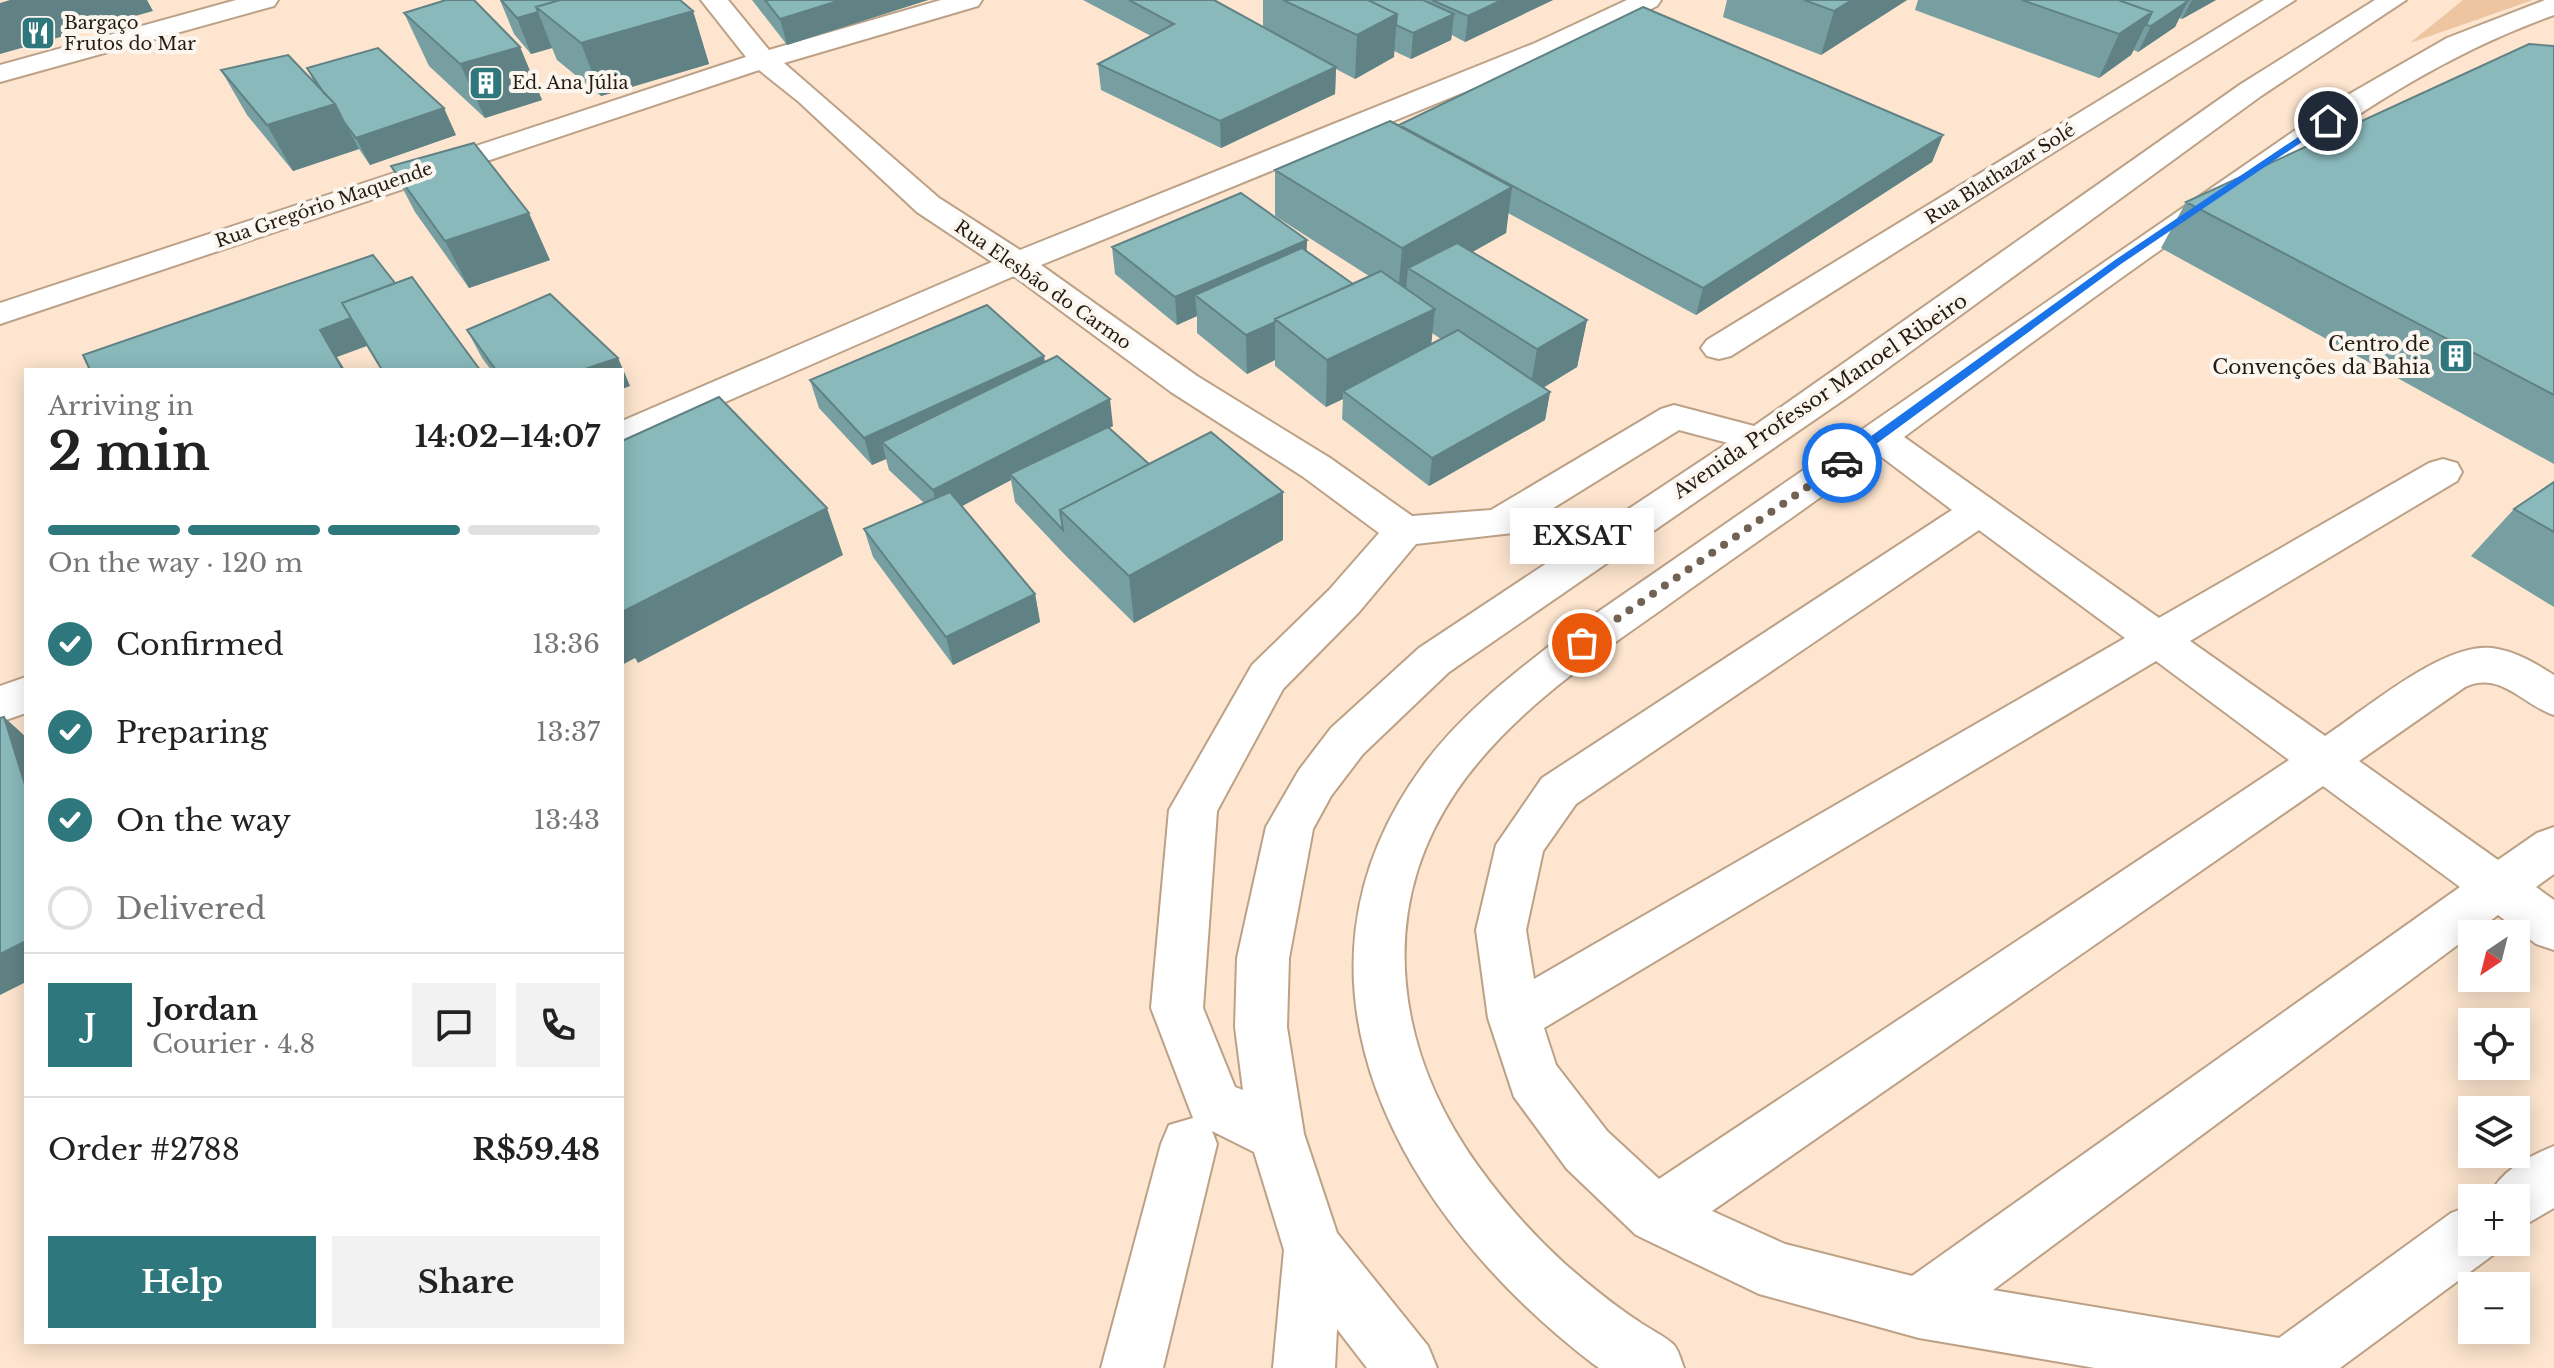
<!DOCTYPE html>
<meta charset="utf-8">
<style>
:root{--surface:#fff;--page:#f2f2f2;--text:#222;--muted:#767676;--line:#e0e0e0;--accent:#2e777c}
body{margin:0;font-family:"Libre Baskerville",serif;background:var(--page);color:var(--text);height:100vh;display:flex;flex-direction:column;font-size:30px;white-space:nowrap}
*{box-sizing:border-box;margin:0}
p{font-size:26px;color:var(--muted)}
.icon{flex:none;width:44px;height:44px;fill:none;stroke:currentColor;stroke-width:2;stroke-linecap:round;stroke-linejoin:round}
.map{position:relative;flex:1;overflow:hidden}
.panel{position:absolute;left:24px;top:368px;width:600px;height:976px;display:flex;flex-direction:column;background:var(--surface);border-radius:0px;box-shadow:0 4px 20px #0003}
.panel>*{flex:none}
.needle{width:52px;rotate:215deg}
.fabs{position:absolute;left:2458px;top:920px;display:grid;gap:16px}
.fabs a{display:grid;place-items:center;width:72px;height:72px;border-radius:0px;background:var(--surface);box-shadow:0 4px 20px #0003;font-size:40px}
.pin{position:absolute;display:grid;place-items:center;width:68px;height:68px;color:#fff;margin:-34px;border:4px solid #fff;border-radius:50%;box-shadow:0 2px 8px #0007}
.courier{position:absolute;display:grid;place-items:center;width:80px;height:80px;margin:-40px;border:6px solid #1a73e8;border-radius:50%;background:#fff;color:#222;box-shadow:0 2px 10px #0007}
.bubble{position:absolute;height:56px;border-radius:0px;background:var(--surface);box-shadow:0 4px 20px #0003;font-size:26px;font-weight:700;line-height:56px;text-align:center}
.overview em{font-style:normal;font-weight:700}
.overview div{display:flex;flex-direction:column-reverse}
.overview{display:flex;align-items:center;justify-content:space-between;height:136px;padding:0 24px}
h1{font-size:52px;font-weight:700;line-height:60px}
.bar{display:grid;grid-template-columns:repeat(4,1fr);gap:12px 8px;align-content:center;height:96px;padding:0 24px}
.bar i{height:10px;border-radius:6px;background:var(--line)}
.bar .current{background:var(--accent)}
.bar p{grid-column:span 4}
.line{display:flex;align-items:center;gap:20px;padding:0 24px;border-top:2px solid var(--line)}
.line div{flex:1}
.round{display:grid;place-items:center;flex:none;width:84px;height:84px;border-radius:0px;background:var(--page)}
ol{padding:0 24px;list-style:none}
li{display:flex;align-items:center;gap:24px;height:88px}
li p{margin-inline-start:auto}
li .icon{padding:8px;border-radius:50%;background:var(--accent);color:#fff;stroke-width:4}
li:last-child{color:var(--muted)}
li i{width:44px;height:44px;border:4px solid var(--line);border-radius:50%}
.primary-button{display:flex;gap:16px;margin-top:auto;padding:16px 24px}
.primary-button a{flex:1;height:92px;border-radius:0px;background:var(--accent);color:#fff;font-size:32px;font-weight:700;line-height:92px;text-align:center}
.primary-button a+a{background:var(--page);color:var(--text)}
.map>svg:first-child{display:block}
</style>
<div class="map">
<svg width="2554" height="1368" viewBox="0 0 2554 1368">
<rect width="100%" height="100%" fill="#fde5cf"/>
<path fill="#edc5a1" d="M2463 0H2533L2410 43Z"/>
<g fill="none" stroke-linecap="round" stroke-linejoin="round">
<g stroke="#bda186" stroke-width="4">
<path id="minor" d="M236 0H278L274 6 0 82V65Z
M701 0H728L769 50 941 0H982L978 6 784 63 939 198 1020 250 1535 43 1627 0H1661L1657 6 1555 55 1041 265 1197 376 1330 458 1412 516 1491 510 1661 409 1674 405 1754 426 2241 84 2375 0H2406L2261 96 1855 392 1449 672 1363 754 1331 796 1313 829 1289 958 1287 1027 1304 1134 1337 1233 1428 1346 1437 1368H1367L1337 1329 1335 1368H1273L1284 1250 1254 1152 1212 1131 1217 1144 1163 1368H1101L1161 1144 1169 1125 1193 1118 1151 1008 1169 810 1252 665 1329 590 1379 533 1302 476 1171 392 1014 276 622 447V421L992 262 917 212 799 102 759 70 0 324V303L746 57ZM1679 430 1728 443 1419 648 1331 728 1299 770 1266 827 1237 958 1235 1027 1243 1090 1235 1087 1203 1008 1217 811 1283 689 1359 612 1416 544 1513 533Z
M2264 0H2295L1731 356 1719 359 1707 356 1701 348 1707 340Z
M2545 0H2554V15C2437 57 2355 116 2254 185 2135 266 2020 351 1904 437L2159 618 2429 463 2443 459 2457 463 2462 472 2457 481 2190 641 2325 736C2365 710 2443 642 2492 648 2515 651 2535 663 2554 675V715C2523 705 2500 670 2465 687L2359 761 2498 860 2537 833 2554 827V874L2536 887 2554 900V950L2536 944 2498 915 1993 1290 2279 1338 2451 1213 2472 1205V1242H2498L2493 1255 2340 1368H2095L1919 1338 1759 1294 1636 1235 1567 1169 1514 1097 1488 1018 1476 930 1496 845 1542 778 1952 510 1879 455C1807 508 1733 558 1661 610 1588 661 1509 715 1457 790 1374 911 1396 1052 1478 1166 1504 1202 1532 1234 1565 1264 1588 1284 1612 1304 1638 1321 1649 1329 1665 1336 1674 1345 1679 1351 1681 1361 1684 1368H1599L1592 1363C1406 1220 1261 983 1425 763 1460 716 1507 679 1553 643L2339 100 2447 38ZM1979 530 2125 638 1534 979 1526 930 1543 851 1576 804ZM2156 661 2289 760 1659 1179 1607 1131 1556 1065 1544 1028ZM2323 786 2460 887 1912 1276 1785 1244 1712 1211Z
M26 677V713L0 722V686Z
M2554 1146V1208L2516 1230V1198H2488C2500 1171 2527 1157 2554 1146Z"/>
</g>
<use href="#minor" fill="#fff" fill-rule="evenodd"/>
</g>
<path fill="#779fa2" fill-rule="evenodd" d="M500 0H680L693 11 709 64 601 96 557 60 552 48 531 54 514 34Z
M752 0H928L787 45Z
M1083 0H1214L1263 27V0H1553L1465 42 1452 35 1451 40 1411 59 1394 51V57L1355 79 1336 69 1335 94 1221 148 1101 90 1098 64 1151 36Z
M1727 0H1907L1821 55 1723 17Z
M1918 0H2216L2182 19 2179 18 2175 27 2138 52 2134 50 2131 55 2099 78 1915 10Z
M404 13 520 47 542 100 485 118 429 66Z
M2554 46V464L2161 248 2186 202Z
M307 68 456 135 370 165 359 149 293 171 247 115 221 70 315 84Z
M1399 125 1943 135 1932 162 1696 315 1508 213 1506 233 1472 252 1587 320 1577 367 1543 388 1550 392 1545 420 1429 486 1342 419 1343 399 1326 407 1275 366V360L1247 374 1197 333V316L1177 325 1115 274 1112 247 1307 240 1306 251 1353 284 1369 276 1275 216V170ZM1432 333 1441 339 1431 344Z
M391 166 550 260 469 288 415 212Z
M467 330 618 358 630 386 622 370H491L482 358Z
M1045 362 1113 426 1109 428 1149 464 1283 540 1134 623 1067 557 1015 502 1011 480 961 506 1035 594 1040 622 953 665 873 557 864 529 924 503 889 470 886 459 872 465 819 408 810 380Z
M2554 482V607L2471 556 2514 509Z"/>
<path fill="#618284" d="M10 0H147L153 11 0 54V3Z
M841 0H928L787 45 780 19Z
M1502 0H1553L1465 42 1468 16Z
M1852 0H1907L1821 55 1834 11Z
M2192 0H2216L2182 19Z
M2188 1 2175 27 2138 52 2151 26Z
M693 11 709 64 601 96 581 43Z
M538 12 552 48 531 54 517 18Z
M2152 12 2131 55 2099 78 2119 34Z
M1397 14 1394 57 1355 79 1357 35Z
M1454 14 1451 40 1411 59 1413 33Z
M520 47 542 100 485 118 460 64Z
M1336 67 1335 94 1221 148 1220 121Z
M335 104 359 149 293 171 267 125Z
M444 108 456 135 370 165 356 138Z
M1943 135 1932 162 1696 315 1703 288Z
M1512 187 1506 233 1425 279 1408 268 1406 290 1398 295 1402 248Z
M529 213 550 260 469 288 445 241Z
M1307 240 1306 267 1195 295 1197 316 1177 325 1175 297Z
M1435 309 1430 356 1343 391V399L1326 407 1327 360Z
M351 318 367 346 337 357 345 370H343L320 330Z
M1587 320 1577 367 1529 396 1537 349Z
M1275 322V360L1247 374 1246 335Z
M1044 356 1049 384 882 442 886 459 872 465 864 438Z
M618 358 630 386 622 389V370H582Z
M1550 392 1545 420 1429 486 1432 458Z
M1110 399 1113 426 1014 478 1010 474 1011 480 940 518 933 490Z
M1283 492V540L1134 623 1129 576Z
M827 508 843 555 638 663 635 658 622 665V612Z
M1035 594 1040 622 953 665 946 637Z
M4 717 26 737V788Z
M26 941V982L0 995V954Z"/>
<path fill="#8ab9bc" stroke="#618284" stroke-width="2" d="M446 0H474L520 47 460 64 404 13Z
M501 0H560L536 7 538 12 517 18Z
M560 0H680L693 11 581 43 536 7Z
M765 0H841L780 19Z
M1129 0H1214L1336 67 1220 121 1098 64 1174 24Z
M1283 0H1368L1397 14 1357 35Z
M1368 0H1423L1454 14 1413 33 1396 25 1397 14Z
M1432 0H1502L1468 16Z
M1804 0H1852L1834 11Z
M2022 0H2118L2152 12 2119 34Z
M2118 0H2184L2188 1 2151 26 2146 25 2152 12Z
M1643 7 1943 135 1703 288 1399 125Z
M2529 44 2554 46V395L2186 202Z
M378 48 444 108 356 138 344 122 335 104 324 93 307 68Z
M288 55 335 104 267 125 221 70Z
M1390 121 1512 187 1402 248 1275 170Z
M474 143 529 213 445 241 391 166Z
M1241 193 1307 240 1175 297 1112 247Z
M1457 243 1587 320 1537 349 1408 268Z
M1302 248 1353 284 1275 319V322L1246 335 1195 295Z
M373 255 395 283 342 303 351 318 320 330 343 370H90L83 355Z
M1381 271 1435 309 1327 360 1275 319Z
M412 277 480 370H382L342 303Z
M550 294 618 358 582 370H496L467 330Z
M987 305 1044 356 864 438 810 380Z
M1458 330 1550 392 1432 458 1343 391Z
M1057 356 1110 399 933 490 882 442Z
M719 397 827 508 622 612V441Z
M1108 427 1149 464 1060 510 1063 530 1010 474Z
M1211 432 1283 492 1129 576 1060 510Z
M2554 482V532L2514 509Z
M950 492 1035 594 946 637 864 529Z
M4 717 26 788V941L0 954V718Z"/>
<path fill="#1a73e8" d="M2325 119 2333 121 2121 264 1846 466H1838V460L2115 260Z"/>
<g fill="none" stroke-linecap="round" stroke-linejoin="round">
<path stroke="#716254" stroke-width="8" stroke-dasharray="0 14.4" d="M1582 643 1842 463"/>
</g>
<defs>
<g id="restaurant-square" transform="scale(1.8)"><rect x="-9" y="-9" width="18" height="18" rx="4" fill="#2e777c" stroke="#fcf6f0"/><path d="M-5-6h1v4h1v-4h1v4h1v-4h1v5L-1.5 .5V6h-2V.5L-5-1ZM5-6V6H3V1.5H1.5Q1.5-4 5-6Z" fill="#fff"/></g>
<g id="building-square" transform="scale(1.8)"><rect x="-9" y="-9" width="18" height="18" rx="4" fill="#2e777c" stroke="#fcf6f0"/><path d="M-4-6H4V6H1V3H-1V6H-4ZM-2.5-4.3h1.7v1.8h-1.7ZM.8-4.3h1.7v1.8H.8ZM-2.5-1h1.7V.8h-1.7ZM.8-1h1.7V.8H.8Z" fill="#fff"/></g>
</defs>
<g fill-rule="evenodd">
<use href="#restaurant-square" x="38" y="33"/>
<use href="#building-square" x="486" y="83"/>
<use href="#building-square" x="2456" y="356"/>
</g>
<g text-anchor="middle" stroke-width="8" stroke-linejoin="round" paint-order="stroke">
<g font-size="18" fill="#261b11" stroke="#fcf6f0" text-anchor="start">
<text x="64" y="29">Bargaço<tspan x="64" dy="21">Frutos do Mar</tspan></text>
<text x="512" y="89">Ed. Ana Júlia</text>
</g>
<g font-size="18" fill="#261b11" stroke="#fcf6f0">
<text transform="translate(2000 174) rotate(-32)" y="6">Rua Blathazar Solé</text>
<text transform="translate(324 205) rotate(-19)" y="6">Rua Gregório Maquende</text>
<text transform="translate(1043 285) rotate(35)" y="6">Rua Elesbão do Carmo</text>
</g>
<g font-size="20" fill="#261b11" stroke="#fcf6f0" text-anchor="end">
<text x="2430" y="351">Centro de<tspan x="2430" dy="23">Convenções da Bahia</tspan></text>
</g>
<g font-size="20" fill="#261b11" stroke="#fcf6f0">
<text transform="translate(1820 396) rotate(-34)" y="7">Avenida Professor Manoel Ribeiro</text>
</g>
</g>
</svg>
<div class="fabs">
<a><svg class="needle" viewBox="-14 -14 28 28"><path d="M0-13l5 13h-10z" fill="#e53935"/><path d="M0 13l5-13h-10z" fill="#767676"/></svg></a>
<a><svg class="icon" aria-label="locate" viewBox="0 0 24 24"><circle cx="12" cy="12" r="6"/><path d="M12 2v4M12 18v4M2 12h4M18 12h4"/></svg></a>
<a><svg class="icon" aria-label="layers" viewBox="0 0 24 24"><path d="M12 4l9 5-9 5-9-5zM3 14l9 5 9-5"/></svg></a>
<a>+</a>
<a>−</a>
</div>
<div class="pin" style="left:1582px;top:643px;background:#ea580c"><svg class="icon" aria-label="bag" viewBox="0 0 24 24"><path d="M5 8h14l-1 12H6zM9 8a3 3 0 0 1 6 0"/></svg></div>
<div class="pin" style="left:2328px;top:121px;background:#1f2937"><svg class="icon" aria-label="home" viewBox="0 0 24 24"><path d="M3 11l9-7 9 7M6 9v11h12V9"/></svg></div>
<div class="courier" style="left:1842px;top:463px"><svg class="icon" aria-label="car" viewBox="0 0 24 24"><path d="M5 17H2v-5l4-1 3-4h7l3 4 3 1v5h-3M9 17h6M6 11h13"/><circle cx="7" cy="17" r="2"/><circle cx="17" cy="17" r="2"/></svg></div>
<div class="bubble" style="left:1510px;top:508px;width:144px">EXSAT</div>
<section class="panel">
<div class="overview"><div><h1>2 min</h1><p>Arriving in</p></div><em>14:02–14:07</em></div>
<div class="bar"><i class="current"></i><i class="current"></i><i class="current"></i><i></i><p>On the way · 120 m</p></div>
<ol>
<li><svg class="icon" aria-label="check" viewBox="0 0 24 24"><path d="M5 12l5 5 9-10"/></svg>Confirmed<p>13:36</p></li>
<li><svg class="icon" aria-label="check" viewBox="0 0 24 24"><path d="M5 12l5 5 9-10"/></svg>Preparing<p>13:37</p></li>
<li><svg class="icon" aria-label="check" viewBox="0 0 24 24"><path d="M5 12l5 5 9-10"/></svg>On the way<p>13:43</p></li>
<li><i></i>Delivered</li>
</ol>
<div class="line" style="height:144px"><b class="round" style="background:var(--accent);color:#fff">J</b><div><b>Jordan</b><p>Courier · 4.8</p></div><a class="round"><svg class="icon" aria-label="chat" viewBox="0 0 24 24"><path d="M4 5h16v11H9l-5 4z"/></svg></a><a class="round"><svg class="icon" aria-label="phone" viewBox="0 0 24 24"><path d="M5 4h4l2 5-3 2q2 4 5 5l2-3 5 2v4C11 20 4 13 5 4z"/></svg></a></div>
<div class="line" style="height:104px"><div>Order #2788</div><b>R$59.48</b></div>
<div class="primary-button"><a>Help</a><a>Share</a></div>
</section>
</div>
